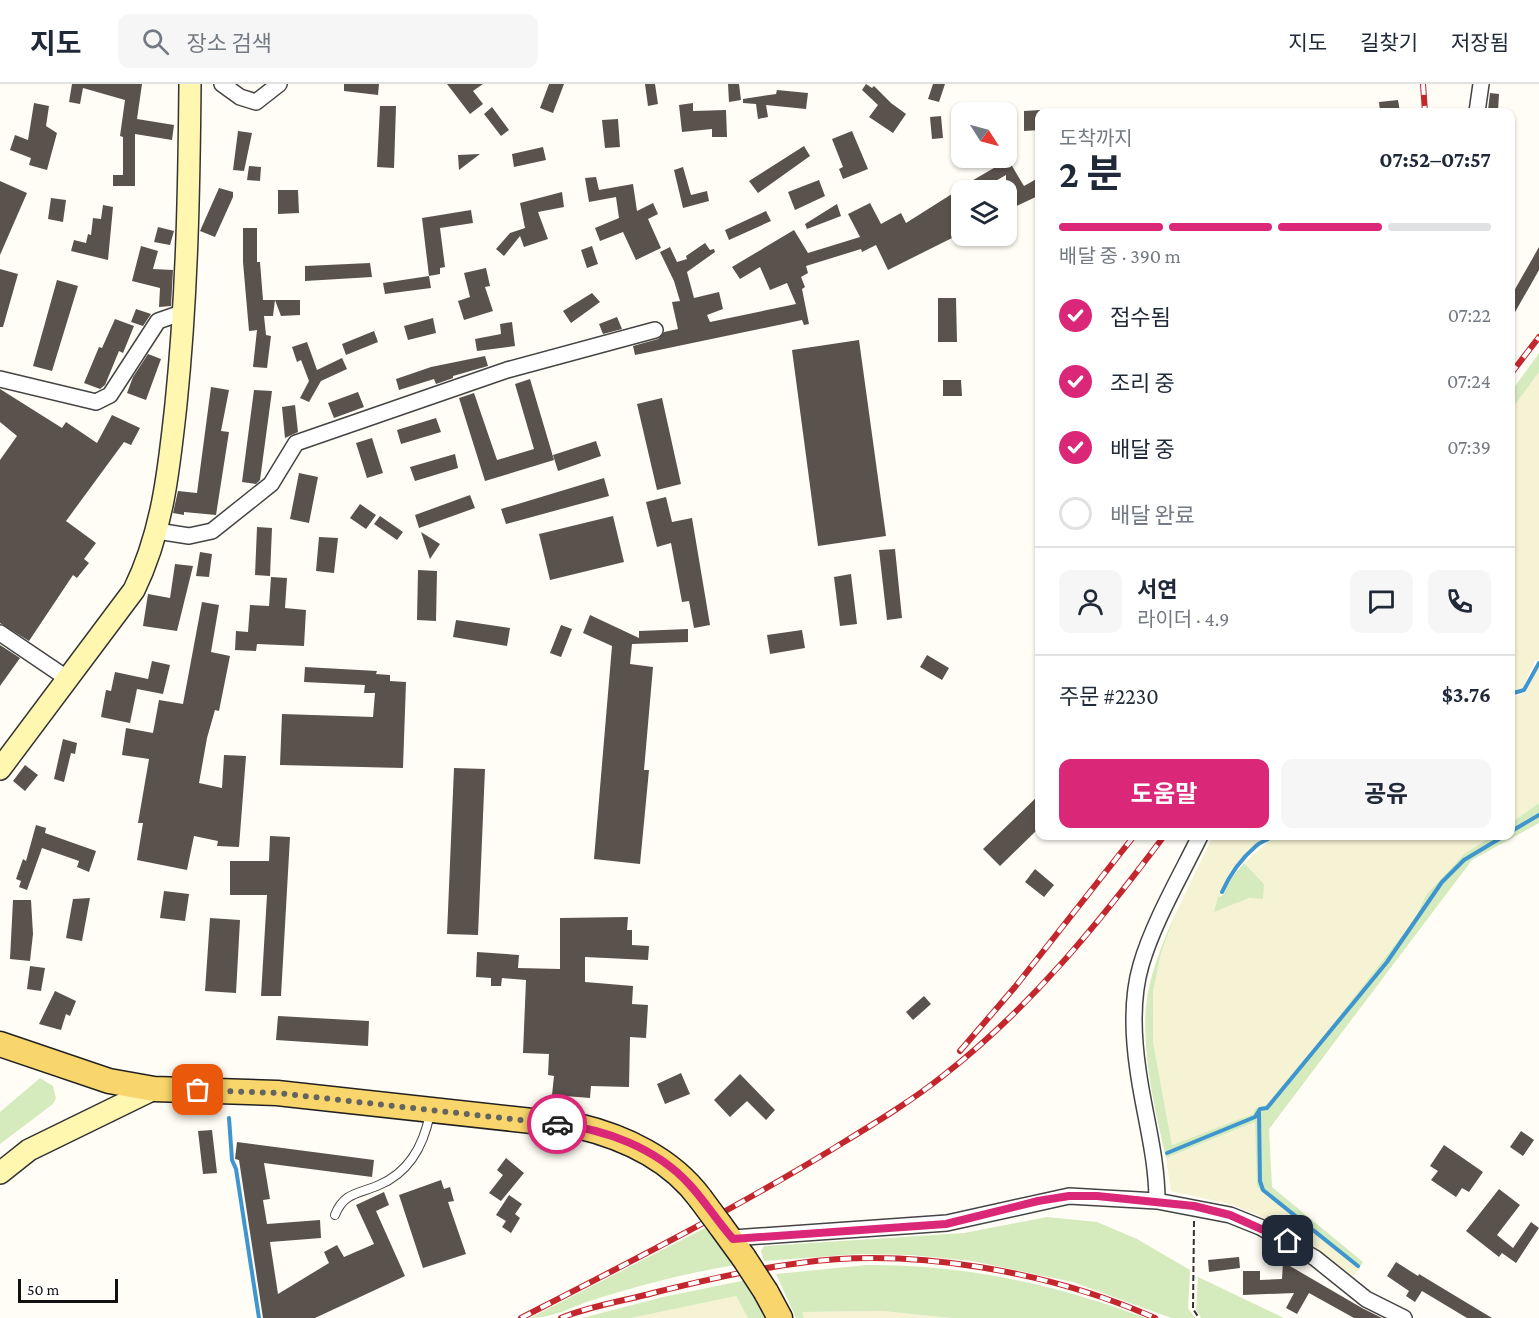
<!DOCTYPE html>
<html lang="ko">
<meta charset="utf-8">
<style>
:root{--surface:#fff;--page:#f6f6f7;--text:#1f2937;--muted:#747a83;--line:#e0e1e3;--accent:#db2777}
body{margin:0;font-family:"Crimson Pro","Noto Sans KR",serif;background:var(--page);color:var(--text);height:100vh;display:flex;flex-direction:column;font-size:22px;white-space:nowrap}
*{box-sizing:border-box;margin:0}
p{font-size:20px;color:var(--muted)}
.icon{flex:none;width:33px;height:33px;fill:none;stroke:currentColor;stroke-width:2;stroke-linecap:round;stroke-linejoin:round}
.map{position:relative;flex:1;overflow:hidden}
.drawer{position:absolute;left:1035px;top:24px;width:480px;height:732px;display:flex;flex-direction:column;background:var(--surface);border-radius:12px;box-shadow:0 2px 4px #0004}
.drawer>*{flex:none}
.needle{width:39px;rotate:126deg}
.tools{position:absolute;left:951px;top:18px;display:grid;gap:12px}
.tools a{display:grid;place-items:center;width:66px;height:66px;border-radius:12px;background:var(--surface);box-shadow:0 2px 4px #0004;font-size:30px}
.scale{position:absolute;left:18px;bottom:15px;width:100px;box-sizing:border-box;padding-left:6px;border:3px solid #111;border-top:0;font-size:16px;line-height:21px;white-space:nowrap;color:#111;-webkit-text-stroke:4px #fff;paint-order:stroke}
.pin{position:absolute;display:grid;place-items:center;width:51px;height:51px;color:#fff;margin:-26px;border-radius:12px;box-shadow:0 3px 9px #0006}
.courier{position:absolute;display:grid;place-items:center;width:60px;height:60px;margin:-30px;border:4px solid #db2777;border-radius:50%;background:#fff;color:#222;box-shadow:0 2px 8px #0007}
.head em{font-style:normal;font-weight:700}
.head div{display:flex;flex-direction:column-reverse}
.head{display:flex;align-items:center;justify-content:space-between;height:102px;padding:0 24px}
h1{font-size:39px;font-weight:700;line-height:45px}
.bar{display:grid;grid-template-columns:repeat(4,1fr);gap:9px 6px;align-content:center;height:72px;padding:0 24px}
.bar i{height:8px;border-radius:4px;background:var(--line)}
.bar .current{background:var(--accent)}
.bar p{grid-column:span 4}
.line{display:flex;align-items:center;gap:15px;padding:0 24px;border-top:2px solid var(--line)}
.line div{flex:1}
.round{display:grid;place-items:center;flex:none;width:63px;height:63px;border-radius:12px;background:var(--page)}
ol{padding:0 24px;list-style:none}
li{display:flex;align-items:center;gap:18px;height:66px}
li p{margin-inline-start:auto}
li .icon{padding:6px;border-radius:50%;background:var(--accent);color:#fff;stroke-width:4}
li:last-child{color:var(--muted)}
li i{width:33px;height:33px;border:3px solid var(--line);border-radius:50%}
.button{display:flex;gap:12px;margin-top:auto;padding:12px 24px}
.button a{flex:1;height:69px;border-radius:12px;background:var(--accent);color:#fff;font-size:24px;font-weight:700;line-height:69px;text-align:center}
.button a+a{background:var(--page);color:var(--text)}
header{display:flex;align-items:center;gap:36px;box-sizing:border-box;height:84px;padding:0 30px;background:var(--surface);border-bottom:2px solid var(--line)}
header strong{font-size:28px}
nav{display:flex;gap:33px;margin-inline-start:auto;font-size:21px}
.search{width:420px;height:54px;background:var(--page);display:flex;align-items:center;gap:15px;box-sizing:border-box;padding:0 21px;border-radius:12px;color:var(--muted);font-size:22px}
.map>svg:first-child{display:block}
</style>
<header>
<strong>지도</strong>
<div class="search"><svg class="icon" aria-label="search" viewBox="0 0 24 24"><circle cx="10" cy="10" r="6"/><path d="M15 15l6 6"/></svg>장소 검색</div>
<nav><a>지도</a><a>길찾기</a><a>저장됨</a></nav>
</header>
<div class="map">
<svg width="1539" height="1234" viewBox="0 0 1539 1234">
<rect width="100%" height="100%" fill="#fffdf5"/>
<path fill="#f6f3d4" d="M1539 288V575L1535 577 1523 603 1511 608 1510 326Z
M1539 583V719L1511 739V614L1525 609Z
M1213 752H1268L1241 774 1227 793 1215 827 1249 814 1264 800 1244 779 1275 752H1492L1464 770 1426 811 1415 835 1319 958 1266 1021 1256 1024 1254 1030 1172 1061 1153 958V908L1161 869 1175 831Z
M1256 1038 1257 1103 1359 1185 1353 1192 1287 1143 1233 1121 1171 1107 1166 1074Z
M736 1212 748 1234H631L716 1216Z
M882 1227 951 1234H804L801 1228Z"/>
<path fill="#d5ebbd" d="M1539 269V288L1511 326V308Z
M1539 719V739L1472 776 1269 1045 1272 1103 1363 1178 1359 1185 1257 1103 1255 1038 1166 1074C1155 1026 1142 972 1146 923 1149 891 1162 860 1175 831L1161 869 1153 908V958L1172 1061 1253 1030 1256 1024 1266 1021 1319 958 1415 835 1426 811 1464 770 1492 752H1510L1511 739Z
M1244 779 1264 800 1263 815 1249 814 1214 828 1218 813 1222 812 1230 796Z
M40 994 53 1002 56 1014 53 1020 0 1060V1028Z
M1047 1133 1097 1138 1137 1155 1190 1186 1188 1224 1195 1234H1171L1073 1198 972 1177 911 1171 859 1170 764 1177 761 1167 764 1162 964 1149Z
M707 1143 736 1181C689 1188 642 1201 596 1215 573 1222 554 1234 530 1234Z
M867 1181C960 1180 1057 1200 1145 1234H951L882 1227 802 1228 804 1234H796L776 1190Z
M1198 1193 1284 1234H1201L1196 1225Z
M746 1196 768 1234H748L736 1212 631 1234H582L663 1213Z"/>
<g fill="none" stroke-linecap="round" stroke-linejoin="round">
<path stroke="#3f96cf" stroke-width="4" d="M1510 610 1524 606 1539 579
M1510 748 1539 731
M1222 808C1230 790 1242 774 1256 762 1261 757 1267 757 1272 752
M1259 1028 1260 1097 1263 1106 1358 1182
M229 1034 232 1076 236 1085 259 1234
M1167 1069 1255 1033 1260 1025 1267 1024 1387 878 1442 798 1464 776 1504 752"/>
</g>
<path fill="#5a524d" d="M72 0H142L137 35 174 41 172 56 135 50V102H113V91H123V53L120 52 125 16 83 4 80 20 69 18Z
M344 0H379L378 11 344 7Z
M447 0H483L473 7 483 20 470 30Z
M549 0H564L553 29 540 24Z
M645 0H655L658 20 648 22Z
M728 0H739L741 16 729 18Z
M866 0 872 4 874 2 891 19 906 30 893 49 869 33 878 21 862 6Z
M933 0H945L939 18 928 15Z
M777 6 808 9 806 25 766 21 768 33 758 35 756 20 743 19V15L776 10Z
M1490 9 1499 10 1498 27 1488 26Z
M1398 16 1400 28H1380L1379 18Z
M34 19 49 22 46 42 57 49 47 86 29 81 31 74 10 66 15 51 28 56Z
M693 19V27L726 26 727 53H712V45L682 48 679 21Z
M380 22H396L394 84 377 83Z
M492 23 509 46 501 52 484 30Z
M1040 26V46L1024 47V27Z
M941 32 943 54 932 55 930 33Z
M618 35 620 63 605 64 602 36Z
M238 47 252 49 244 87 233 86Z
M852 47 868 85 843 95 839 85 843 83 832 55Z
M804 62 810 72 758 109 749 97Z
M543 63 546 76 514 83 512 70Z
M480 70 459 86 458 71Z
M1006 72 1024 102 1040 93V111L1006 127V91L980 106H956L1006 77Z
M249 82 261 83 260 97 247 96Z
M683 83 691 111 707 107 709 117 683 124 674 86Z
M596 93 599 106 633 100 637 127 653 119 658 130 648 135 661 164 636 176 623 148 600 157 595 144 619 134 616 113 589 118 585 94Z
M819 96 825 112 795 126 788 108Z
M0 97 27 109 0 171Z
M219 104 233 108V113L215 153 200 147Z
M278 106H298L299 129 278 130Z
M562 108 564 123 538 128 548 155 524 163 520 152 504 172 496 165 510 149 525 144 520 119Z
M955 108 962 118V149L888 186 876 161 862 168 861 165 806 182 808 189 801 193 805 203 802 205 809 240 804 241 802 236 635 271 633 262 658 255 664 248 678 245 672 218 680 217 674 197 660 168 670 163 677 178 687 175 686 172 705 159 710 166 714 165 715 168 687 188 694 214 719 208 723 225 707 231 710 238 796 220 787 199 770 206 760 183 740 195 732 183 794 146 808 169 860 153 848 130 870 119 881 140 901 129 906 139Z
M51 114 66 116 63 138 48 135Z
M837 120 841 132 807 145 805 140Z
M103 121 113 123 108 176 71 167 74 156 86 159 88 150 91 151 93 134 101 135Z
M471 126 473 139 440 144 445 183 440 184V190L429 192 422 134Z
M766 127 771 137 729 156 725 146Z
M158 143 174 147 170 161 154 158Z
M243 144H257V178H260L263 216H275L273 232H264L266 251 271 252 267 284 253 283 257 246 249 247 243 178Z
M141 162 158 167 153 185 173 186 171 222 159 223 160 204 132 197Z
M592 162 598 180 587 184 581 166Z
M1539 163V186L1510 237V214Z
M370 179 372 193 305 197V182Z
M486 184 490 202 485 203 493 227 464 236 458 217 470 213 464 189Z
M0 185 18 190 3 243H0Z
M429 192 431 204 385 210 383 199Z
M57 196 78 202 52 287 33 282Z
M592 209 600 218 571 239 563 227Z
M938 214H956L957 258H938Z
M275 216H300V231L281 232Z
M136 225 151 230 143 242 131 238Z
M617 233 622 245 603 250 599 240Z
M433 234 436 249 408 256 404 242Z
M115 235 134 242 123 269 119 267 105 301 100 305 84 299 99 263 102 264Z
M512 238 515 262 477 267 475 255 501 250 500 240Z
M374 247 378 258 346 271 342 260Z
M859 256 886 452 818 462 792 266Z
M307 258 317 286 342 274 347 285 321 297 309 318 300 314 309 297 301 276 297 278 292 263Z
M148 270 161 275 146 316 127 309 133 293Z
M485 272 488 282 453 292V294L439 299 436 300 434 295 399 306 396 295 431 283Z
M530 295 554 376 485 397 459 314 474 309 497 376 534 365 515 300Z
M943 296H961L962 312H943Z
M211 303 229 306 221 347 229 348 216 431 184 428V431L173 429 178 407 197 409Z
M0 305 62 344 66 338 97 359 112 331 140 344 131 361 124 358 66 437 96 459 84 475 89 479 77 494 73 491 29 557 0 539V376L17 352 0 338Z
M254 306 272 307 260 396 256 400 242 398Z
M358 308 364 323 334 334 328 319Z
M662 314 681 400 657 406 637 320Z
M295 321 298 348 285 354 282 323Z
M436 334 441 348 401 360 397 346Z
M372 354 383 389 367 394 356 359Z
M596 357 601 372 558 387 553 371Z
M455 370 458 384 415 397 410 383Z
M299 389 318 393 309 439 290 435Z
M604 394 609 412 506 440 501 425Z
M470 411 475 424 419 444 415 431Z
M666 413 672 438 692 434 710 541 694 544 689 517 682 518 671 459 657 463 646 418Z
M360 420 376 431 366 445 350 434Z
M380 432 403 448 397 456 374 440Z
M613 432 624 478 550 496 539 450Z
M257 443 272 444 270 492 255 491Z
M421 448 440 460 430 475Z
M319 453 338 454 334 489 316 487Z
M895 465 902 534 887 536 879 466Z
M200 468 212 470 209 493 196 492Z
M175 480 193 482 177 547 143 542 148 510 170 514Z
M418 486 437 487 436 537 417 536Z
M851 490 857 540 840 542 834 493Z
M271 493 287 494 285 524 306 526 304 562 257 560 256 567 235 566 236 547 248 548 250 521 269 522Z
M202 518 219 521 211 568 230 572 219 627 215 626 207 654 199 699 222 704 224 671 246 672 239 763 217 762 218 757 194 752 187 786 137 776 143 739H138L149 675 122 671 126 644 153 649 159 616 183 620Z
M590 531 639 554V547L688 545V558L632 560 630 580 653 583 644 686H649L640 780 594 775 612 562 583 549Z
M456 536 510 544 507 562 453 553Z
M561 541 572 545 561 573 550 569Z
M802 546 805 564 770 570 767 551Z
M0 561 20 574 0 602Z
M927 571 949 584 942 596 920 583Z
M152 577 170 581 163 610 137 605 130 639 101 633 106 606 111 607 115 588 148 595Z
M305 583 377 587 376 590 390 591V597L406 598 403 684 280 681 282 630 373 633 375 609H364L365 601 304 598Z
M63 655 77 659 75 670 71 669 64 698 54 695Z
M25 681 38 691 25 707 13 697Z
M454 684 485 685 478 851 447 850Z
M1040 710V743L1000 782 983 765Z
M36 741 46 744 45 749 96 767 89 788 77 783 79 777 42 764 27 806 19 803 21 797 16 795 23 775 26 777Z
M270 752 290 753 281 912H261L267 811H230V777H269Z
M1035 785 1054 801 1044 813 1025 798Z
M164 807 189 810 185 837 160 834Z
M90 814 82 857 66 854 73 815Z
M13 816H31L33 850 30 877 10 875Z
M628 833 627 846H632V861L649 862 648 876 585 873V898L633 902 632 920 648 921 646 954 630 953 629 1003 591 1002 590 1014 552 1011 554 992 548 991 549 970 523 969 526 896 502 894 501 902H491V894L476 893 477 868 519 871 518 884 560 885V834Z
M210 834 240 836 236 909 205 907Z
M30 882 45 884 41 907 27 905Z
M55 907 76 917 70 932 66 930 61 946 39 940Z
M924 912 931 920 913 936 906 928Z
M278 932 369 937 368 962 276 956Z
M681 989 690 1010 665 1020 657 1000Z
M740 990 775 1026 766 1036 747 1017 730 1033 714 1016Z
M212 1046 217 1089 203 1090 198 1047Z
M1521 1047 1534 1056 1523 1072 1510 1063Z
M237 1058 374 1076 372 1093 264 1079 270 1115 263 1116 267 1140 320 1136 321 1154 270 1158 278 1210 329 1179 324 1168 337 1161 344 1173 374 1160 356 1121 384 1108 389 1121 376 1127 405 1192 315 1234H263L239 1076 235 1075Z
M1444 1061 1483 1088 1469 1108 1462 1104 1456 1113 1431 1096 1438 1087 1430 1082Z
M506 1074 524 1089 501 1117 489 1109 503 1091 497 1086Z
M441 1096 444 1105 450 1103 454 1117 448 1118 466 1170 423 1184 399 1111Z
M1499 1105 1520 1121 1497 1151 1513 1164 1531 1138 1539 1144 1516 1179 1502 1169 1499 1173 1466 1147Z
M509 1111 522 1120 515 1130 520 1134 511 1149 502 1143 506 1137 496 1131Z
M1239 1173 1240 1184 1209 1188 1208 1176Z
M1283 1178 1362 1224 1382 1234H1354L1309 1209 1297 1230 1286 1224 1294 1209 1243 1211V1187H1260V1196L1282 1195Z
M1396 1178 1418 1192 1419 1190 1492 1234H1467L1422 1207 1415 1218 1406 1212 1409 1207 1387 1192Z"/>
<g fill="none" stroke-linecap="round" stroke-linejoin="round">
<g stroke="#444" stroke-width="10">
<path id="lane" d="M335 1131C344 1108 359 1110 379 1101 410 1088 424 1061 430 1029"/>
</g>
<g stroke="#444" stroke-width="18">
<path id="street" d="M222 0 240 13 256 18 279 0
M1477 28 1481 0
M0 295 96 318 110 311 158 237 184 228
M157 447 189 452 212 447 271 400 296 359 507 286 655 246
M0 549 68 595
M1157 1117C1157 1072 1144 1030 1138 986 1133 952 1131 915 1141 881 1153 839 1181 791 1200 752
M733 1154 947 1139 1069 1112 1157 1117 1230 1131 1260 1143 1315 1174 1366 1215 1404 1234"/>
</g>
<g stroke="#333" stroke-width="24">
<path id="secondary" d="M0 685 134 506C163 447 169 384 176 320 187 213 189 107 190 0
M0 1089 29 1066 154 1005"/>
</g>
<g stroke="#222" stroke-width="27">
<path id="primary" d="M0 960 109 997 154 1005 277 1009 578 1042C624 1053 671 1075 700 1114
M720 1141 744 1174
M766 1208 780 1234"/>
</g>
<path stroke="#333" stroke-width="2" stroke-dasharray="6 3" stroke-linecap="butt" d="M1194 1137 1193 1225 1199 1234"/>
<use href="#lane" stroke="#fff" stroke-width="8"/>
<use href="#street" stroke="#fff" stroke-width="15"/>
<use href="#secondary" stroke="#fff6b0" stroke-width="21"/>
<use href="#primary" stroke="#f9d66b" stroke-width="24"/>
<g stroke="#c4262e" stroke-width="6">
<path id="rail" d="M1423 0 1425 28
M1510 291 1539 253
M960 967 1015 903 1134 752
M521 1234C626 1180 731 1127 831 1066 870 1042 909 1019 944 991 1031 923 1099 839 1164 752
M561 1234C590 1222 623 1217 653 1209 701 1197 751 1185 800 1179 913 1163 1051 1188 1155 1234"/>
</g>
<use href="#rail" stroke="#fff" stroke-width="4" stroke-dasharray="11" stroke-linecap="butt"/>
<g stroke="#222" stroke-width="27" stroke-linecap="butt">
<path id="primary-bridge" d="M700 1114 720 1141
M744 1174 766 1208"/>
</g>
<use href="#primary-bridge" stroke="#f9d66b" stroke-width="24"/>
</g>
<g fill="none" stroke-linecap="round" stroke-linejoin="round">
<path stroke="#646461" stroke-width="6" stroke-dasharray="0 10.8" d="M198 1006 277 1009 557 1040"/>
<path stroke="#db2777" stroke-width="8" d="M557 1040C605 1045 656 1064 689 1100 705 1117 717 1137 733 1155L946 1140 1038 1117 1069 1112H1097L1194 1122 1230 1131 1288 1157"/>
</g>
</svg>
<div class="tools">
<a><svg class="needle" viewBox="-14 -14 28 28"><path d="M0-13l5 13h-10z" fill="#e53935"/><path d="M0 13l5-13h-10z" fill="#747a83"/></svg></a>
<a><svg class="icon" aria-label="layers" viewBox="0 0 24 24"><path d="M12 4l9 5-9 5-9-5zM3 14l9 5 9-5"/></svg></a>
</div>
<div class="scale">50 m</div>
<div class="pin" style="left:198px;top:1006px;background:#ea580c"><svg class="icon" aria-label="bag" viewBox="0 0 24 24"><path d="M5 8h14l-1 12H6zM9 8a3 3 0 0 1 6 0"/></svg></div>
<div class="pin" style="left:1288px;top:1157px;background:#1f2937"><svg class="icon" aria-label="home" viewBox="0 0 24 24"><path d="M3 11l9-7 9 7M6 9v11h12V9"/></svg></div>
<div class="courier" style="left:557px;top:1040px"><svg class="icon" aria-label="car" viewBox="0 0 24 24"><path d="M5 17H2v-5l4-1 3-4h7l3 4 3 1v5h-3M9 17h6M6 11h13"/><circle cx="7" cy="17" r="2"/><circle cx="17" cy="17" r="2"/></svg></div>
<section class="drawer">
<div class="head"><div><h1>2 분</h1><p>도착까지</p></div><em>07:52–07:57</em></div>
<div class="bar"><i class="current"></i><i class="current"></i><i class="current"></i><i></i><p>배달 중 · 390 m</p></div>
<ol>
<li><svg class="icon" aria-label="check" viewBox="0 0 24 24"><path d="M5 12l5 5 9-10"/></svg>접수됨<p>07:22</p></li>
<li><svg class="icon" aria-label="check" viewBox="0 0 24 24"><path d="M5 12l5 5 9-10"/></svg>조리 중<p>07:24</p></li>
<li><svg class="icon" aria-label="check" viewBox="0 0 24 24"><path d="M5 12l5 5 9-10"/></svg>배달 중<p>07:39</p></li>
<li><i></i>배달 완료</li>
</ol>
<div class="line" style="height:108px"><a class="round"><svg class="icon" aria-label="person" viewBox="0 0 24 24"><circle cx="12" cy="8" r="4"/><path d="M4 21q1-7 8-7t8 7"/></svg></a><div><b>서연</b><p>라이더 · 4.9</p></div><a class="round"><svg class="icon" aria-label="chat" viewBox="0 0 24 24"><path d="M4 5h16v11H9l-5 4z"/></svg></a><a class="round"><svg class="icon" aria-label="phone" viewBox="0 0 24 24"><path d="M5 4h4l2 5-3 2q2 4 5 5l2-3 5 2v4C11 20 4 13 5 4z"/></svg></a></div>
<div class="line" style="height:78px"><div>주문 #2230</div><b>$3.76</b></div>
<div class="button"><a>도움말</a><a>공유</a></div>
</section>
</div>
